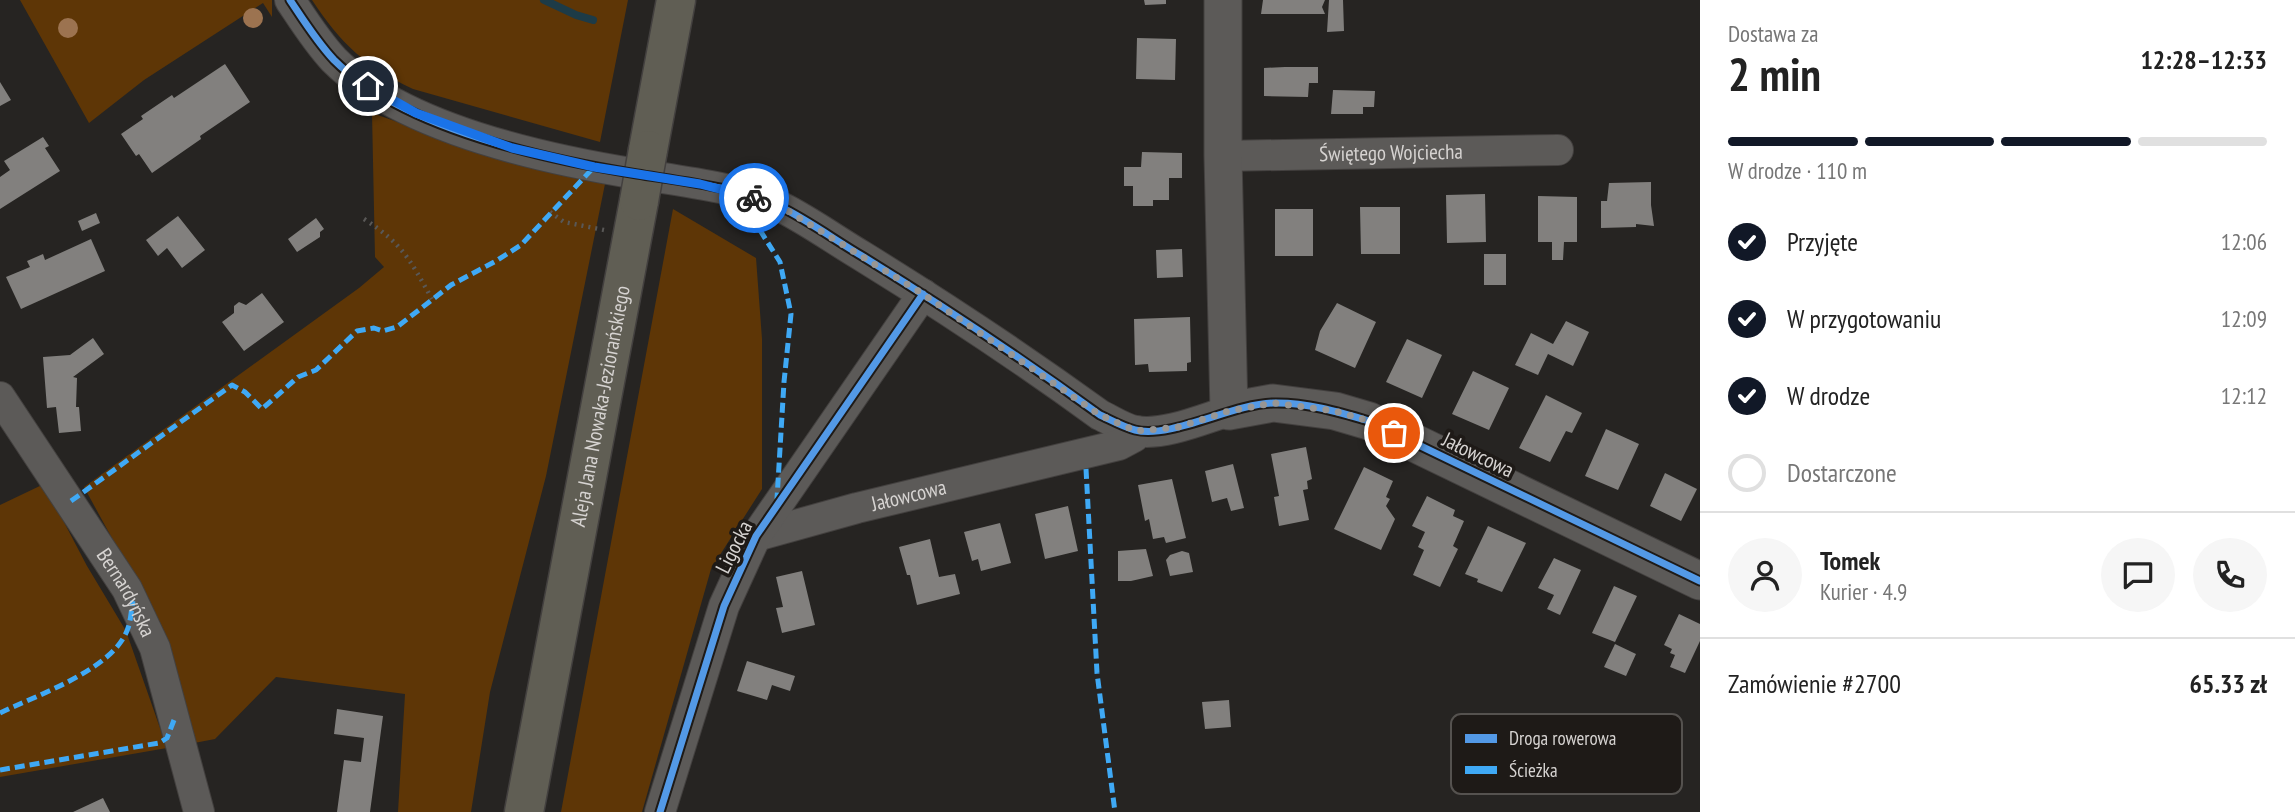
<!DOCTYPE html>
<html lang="pl">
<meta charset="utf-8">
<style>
:root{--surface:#fff;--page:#f6f6f6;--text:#222;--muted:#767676;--line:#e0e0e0;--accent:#111827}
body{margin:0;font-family:"PT Sans Narrow",sans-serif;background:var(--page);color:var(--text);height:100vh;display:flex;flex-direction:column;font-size:26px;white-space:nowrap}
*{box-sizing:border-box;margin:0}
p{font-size:23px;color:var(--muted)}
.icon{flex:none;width:38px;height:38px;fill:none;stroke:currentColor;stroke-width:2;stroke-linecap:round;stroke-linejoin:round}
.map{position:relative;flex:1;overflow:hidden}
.details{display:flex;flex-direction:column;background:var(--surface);width:595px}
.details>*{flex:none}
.pin{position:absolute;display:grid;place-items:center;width:60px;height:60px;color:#fff;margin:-30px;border:4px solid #fff;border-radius:50%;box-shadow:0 2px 7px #0007}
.courier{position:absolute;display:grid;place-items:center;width:70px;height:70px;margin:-35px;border:5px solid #1a73e8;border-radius:50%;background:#fff;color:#222;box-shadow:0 2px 9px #0007}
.summary em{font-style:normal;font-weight:700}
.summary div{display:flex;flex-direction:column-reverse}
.summary{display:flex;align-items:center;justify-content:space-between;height:119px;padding:0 28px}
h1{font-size:46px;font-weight:700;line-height:52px}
.bar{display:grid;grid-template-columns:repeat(4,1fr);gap:10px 7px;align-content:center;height:84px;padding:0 28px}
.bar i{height:9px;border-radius:5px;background:var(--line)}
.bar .active{background:var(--accent)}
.bar p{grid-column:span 4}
.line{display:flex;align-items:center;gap:18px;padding:0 28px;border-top:2px solid var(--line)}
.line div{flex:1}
.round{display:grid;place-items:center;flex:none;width:74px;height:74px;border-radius:37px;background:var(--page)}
ol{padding:0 28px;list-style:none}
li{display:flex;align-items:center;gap:21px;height:77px}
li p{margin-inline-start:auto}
li .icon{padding:7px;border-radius:50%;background:var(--accent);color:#fff;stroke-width:4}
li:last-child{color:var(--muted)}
li i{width:38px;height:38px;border:4px solid var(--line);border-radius:50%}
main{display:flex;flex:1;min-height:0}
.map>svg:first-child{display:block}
</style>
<main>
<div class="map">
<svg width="1700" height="812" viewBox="0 0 1700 812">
<rect width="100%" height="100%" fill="#262422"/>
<path fill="#5e3606" d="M20 0H272V17L263 3 144 80 89 123Z
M312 0H628L600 142 413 89C365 66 341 44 312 0Z
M372 113 488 154 606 179 546 476 490 692 471 812H398L405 694 276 677 215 739 189 744 166 637 84 487 359 288 384 267 375 257Z
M673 209 756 258 762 339V489L711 569 642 812H561Z
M44 484 87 566 126 631 167 748 0 777V505Z"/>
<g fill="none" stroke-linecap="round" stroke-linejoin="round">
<path stroke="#1d3b47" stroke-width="8" d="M544 0 576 15 593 20"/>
</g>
<path fill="#82807e" d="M1144 0H1166V4L1145 5Z
M1263 0H1325L1322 7 1325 14H1261Z
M1329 0H1343L1344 31 1327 32Z
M1137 38 1176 39 1175 80 1136 79Z
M225 64 250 102 200 136 201 139 152 173 139 154 136 156 121 134 143 119 141 116 172 95 174 98Z
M1285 67H1318V83H1309L1308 97 1264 96V68Z
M0 82 11 100 0 106Z
M1333 90 1375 91 1374 107H1363V114H1331Z
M43 137 49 146 45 148 60 171 0 209V177L10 170 4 161Z
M1142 152 1182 153V178H1169V200H1153V206H1133V186H1124V167H1141Z
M1651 182V205L1654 226 1636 224V227L1601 228V201H1607L1609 183Z
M1485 194 1486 242 1447 243 1446 195Z
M1538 196 1577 197V242H1564L1563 260H1552V242H1538Z
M1360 207H1400V254H1361Z
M1275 209H1313V256H1275Z
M96 213 100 223 82 231 78 221Z
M178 216 205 250 182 268 167 248 158 256 146 240Z
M316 218 324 229 320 232V237L297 252 288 239Z
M91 239 105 271 21 309 6 277 30 267 27 261 43 254 45 260Z
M1182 249 1183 277 1157 278 1156 250Z
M1484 254H1506V285H1484Z
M262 293 284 322 244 351 222 322 234 313V306L239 302 246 305Z
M1337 303 1376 322 1355 368 1315 350 1320 331Z
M1190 317 1191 362 1187 363V371L1149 372 1148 364 1135 365 1134 319Z
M1566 321 1589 332 1573 366 1548 354 1538 375 1515 365 1531 333 1553 344Z
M93 338 104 354 73 377 77 378 76 407H79L81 431 59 433 56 407 47 408 43 357 70 355Z
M1407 339 1442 355 1422 398 1386 382Z
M1473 371 1509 388 1489 430 1452 414Z
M1546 395 1582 413 1572 433 1566 431 1550 462 1519 448Z
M1606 429 1639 444 1618 490 1585 476Z
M1306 447 1312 479 1307 481 1308 489 1303 490 1309 520 1279 526 1274 497 1279 496 1271 454Z
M1233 464 1244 508 1231 511 1227 498 1212 502 1205 471Z
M1364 467 1393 481 1386 497 1390 499 1386 506 1395 519 1381 550 1334 529Z
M1665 473 1697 489 1681 521 1650 506Z
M1172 479 1186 538 1166 543 1164 537 1153 539 1149 519 1145 521 1138 485Z
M1427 496 1455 510 1453 516 1464 521 1453 546 1458 549 1440 587 1413 575 1424 550 1418 547 1425 532 1412 526Z
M1068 506 1078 551 1045 559 1035 514Z
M1000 523 1011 563 981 571 978 559 972 561 964 532Z
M1488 526 1526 543 1502 592 1477 582 1478 579 1465 574Z
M930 539 939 577 955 574 960 594 917 605 910 575H907L899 547Z
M1146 549 1153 576 1131 581H1118V551Z
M1182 551 1189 553 1193 572 1170 576 1166 560 1170 555Z
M1554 558 1581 570 1560 615 1547 609 1554 595 1538 588Z
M802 571 815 625 782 633 776 608 783 607 776 577Z
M1614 586 1637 596 1615 642 1592 633Z
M1679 614 1700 624V641L1685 673 1670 667 1675 655 1670 653 1672 649 1664 645Z
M1615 644 1636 654 1626 676 1604 667Z
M747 661 795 676 790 691 772 685 767 700 737 691Z
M1229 700 1231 727 1205 729 1202 702Z
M337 709 383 716 370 812H337L344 760 361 762 364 738 334 734Z
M103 798 110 812H73Z"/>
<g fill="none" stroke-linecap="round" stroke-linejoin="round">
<g stroke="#43403f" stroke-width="32">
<g id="minor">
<path d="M290 0C304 21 317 42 334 60 402 128 544 159 637 174 680 181 742 188 781 207 809 221 835 240 862 256 943 306 1023 359 1100 415 1111 420 1124 429 1136 431 1164 436 1203 419 1229 411"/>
<path id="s1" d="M1223 156 1558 150"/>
<path id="s2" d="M0 397 127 589 155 648 199 812"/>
<path id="s3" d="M756 536 857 508 1119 445 1134 437 1136 431"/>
<path d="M660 812 724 606 756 536 923 294"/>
</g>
</g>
<g stroke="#43403f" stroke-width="39">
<path id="tertiary" d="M1223 0V156L1229 411 1273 403 1335 411 1369 421 1700 581"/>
</g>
<g stroke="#43403f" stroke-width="41">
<g id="primary">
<path d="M648 150 676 0"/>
<path id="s4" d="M524 812 639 201"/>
</g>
</g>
<path stroke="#595857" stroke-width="4.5" stroke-dasharray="2 5" stroke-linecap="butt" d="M550 212 564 222 604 230
M364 219C403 244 410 260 432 299"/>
<use href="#minor" stroke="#5c5a58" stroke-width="30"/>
<use href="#tertiary" stroke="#5c5a58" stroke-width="37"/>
<use href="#primary" stroke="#605e54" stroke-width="38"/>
<g stroke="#43403f" stroke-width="41" stroke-linecap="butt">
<path id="primary-bridge" d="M639 201 648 150"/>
</g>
<use href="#primary-bridge" stroke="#605e54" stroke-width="38"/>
<path stroke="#3fa9f5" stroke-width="5" stroke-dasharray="10 5" stroke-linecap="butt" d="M736 192 780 262 791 314 784 382 777 499
M1086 469 1097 673 1115 812
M71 501 232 385 245 392 262 409 298 377 316 370 357 331 374 328 383 331 397 327 451 285 496 261 521 245 594 167
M0 713C37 695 115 669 128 628 131 620 131 610 133 601
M0 770 159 743 167 738 174 720"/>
<g stroke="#1e1a17" stroke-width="11">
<path id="cycleway" d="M290 0C304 21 317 42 334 60 402 128 544 159 637 174 680 181 742 188 781 207 809 221 835 240 862 256 943 306 1023 359 1100 415 1111 420 1123 427 1135 430 1171 439 1232 404 1273 403 1305 402 1339 412 1369 421L1700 581
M660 812 724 606 756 536 923 294"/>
</g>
<use href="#cycleway" stroke="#5399e6" stroke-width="7"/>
</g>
<g fill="#9c7350">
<circle cx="253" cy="18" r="10"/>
<circle cx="68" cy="28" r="10"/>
</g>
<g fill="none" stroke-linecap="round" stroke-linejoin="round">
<path stroke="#989694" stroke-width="7" stroke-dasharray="0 12.6" d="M754 198 780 206 923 294 1100 415 1136 431 1179 427 1229 411 1273 403 1335 411 1369 421 1394 433"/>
<path stroke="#1a73e8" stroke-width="9" d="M368 86 416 113 512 148 594 167 700 184 754 198"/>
</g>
<g text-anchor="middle" stroke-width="7" stroke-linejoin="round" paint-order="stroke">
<g font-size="21" fill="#d6d3d1" stroke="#1e1a17">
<text dy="7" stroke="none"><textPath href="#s1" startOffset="168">Świętego Wojciecha</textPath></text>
<text dy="7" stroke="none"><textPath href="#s4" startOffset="413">Aleja Jana Nowaka-Jeziorańskiego</textPath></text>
<text transform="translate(1478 455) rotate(26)" y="7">Jałowcowa</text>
<text dy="7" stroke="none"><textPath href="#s3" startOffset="158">Jałowcowa</textPath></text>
<text transform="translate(734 547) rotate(-63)" y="7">Ligocka</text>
<text dy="7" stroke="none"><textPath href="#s2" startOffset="233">Bernardyńska</textPath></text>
</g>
</g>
<rect x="1451" y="714" width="231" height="80" rx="10" fill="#1e1a17" stroke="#55524f" stroke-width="2"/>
<rect x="1465" y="734" width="32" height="9" fill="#5399e6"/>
<rect x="1465" y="766" width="32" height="8" fill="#3fa9f5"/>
<g font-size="19" fill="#d6d3d1">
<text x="1509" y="745">Droga rowerowa</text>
<text x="1509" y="777">Ścieżka</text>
</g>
</svg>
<div class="pin" style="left:1394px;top:433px;background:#ea580c"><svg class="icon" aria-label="bag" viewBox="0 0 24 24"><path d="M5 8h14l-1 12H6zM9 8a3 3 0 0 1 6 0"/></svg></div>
<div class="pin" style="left:368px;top:86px;background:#1f2937"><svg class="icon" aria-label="home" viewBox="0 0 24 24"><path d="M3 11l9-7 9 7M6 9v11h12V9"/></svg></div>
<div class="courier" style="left:754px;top:198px"><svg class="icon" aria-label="bike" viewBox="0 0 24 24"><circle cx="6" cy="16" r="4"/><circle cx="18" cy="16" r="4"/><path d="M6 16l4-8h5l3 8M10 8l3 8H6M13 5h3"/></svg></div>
</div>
<section class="details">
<div class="summary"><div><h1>2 min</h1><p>Dostawa za</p></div><em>12:28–12:33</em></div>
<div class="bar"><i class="active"></i><i class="active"></i><i class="active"></i><i></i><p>W drodze · 110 m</p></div>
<ol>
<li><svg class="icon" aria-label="check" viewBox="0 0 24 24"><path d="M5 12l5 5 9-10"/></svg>Przyjęte<p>12:06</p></li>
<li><svg class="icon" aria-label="check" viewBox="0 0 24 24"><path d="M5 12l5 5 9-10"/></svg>W przygotowaniu<p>12:09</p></li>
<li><svg class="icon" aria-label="check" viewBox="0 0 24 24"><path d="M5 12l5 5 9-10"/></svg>W drodze<p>12:12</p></li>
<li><i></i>Dostarczone</li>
</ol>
<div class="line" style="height:126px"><a class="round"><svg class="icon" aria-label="person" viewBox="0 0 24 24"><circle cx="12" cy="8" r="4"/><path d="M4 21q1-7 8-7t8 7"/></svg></a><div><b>Tomek</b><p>Kurier · 4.9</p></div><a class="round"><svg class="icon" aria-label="chat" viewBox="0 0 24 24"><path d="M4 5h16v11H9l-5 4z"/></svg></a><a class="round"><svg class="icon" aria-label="phone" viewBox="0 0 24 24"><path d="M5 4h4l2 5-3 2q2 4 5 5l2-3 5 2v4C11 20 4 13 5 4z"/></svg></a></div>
<div class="line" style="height:91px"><div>Zamówienie #2700</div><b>65.33 zł</b></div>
</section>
</main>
